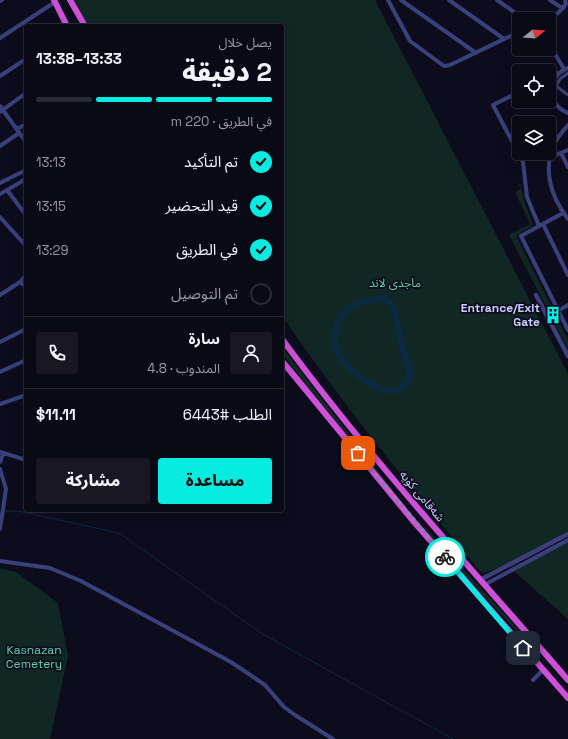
<!DOCTYPE html>
<html lang="ar">
<meta charset="utf-8">
<style>
:root{--surface:#0a0916;--page:#181723;--text:#f1f3f6;--muted:#999aa1;--line:#2a2a35;--accent:#08ebe1}
body{margin:0;font-family:"Space Grotesk","Noto Sans Arabic",sans-serif;background:var(--page);color:var(--text);direction:rtl;height:100vh;display:flex;flex-direction:column;font-size:15px;white-space:nowrap}
*{box-sizing:border-box;margin:0}
p{font-size:13px;color:var(--muted)}
.icon{flex:none;width:22px;height:22px;fill:none;stroke:currentColor;stroke-width:2;stroke-linecap:round;stroke-linejoin:round}
.map{position:relative;flex:1;overflow:hidden;direction:ltr}
.drawer{position:absolute;left:24px;top:24px;width:260px;height:488px;display:flex;flex-direction:column;background:var(--surface);border-radius:4px;box-shadow:0 4px 16px #0002,0 0 0 1px var(--line);direction:rtl}
.drawer>*{flex:none}
.needle{width:26px;rotate:73deg}
.tools{position:absolute;left:512px;top:12px;display:grid;gap:8px}
.tools a{display:grid;place-items:center;width:44px;height:44px;border-radius:4px;background:var(--surface);box-shadow:0 4px 16px #0002,0 0 0 1px var(--line);font-size:20px}
.pin{position:absolute;display:grid;place-items:center;width:34px;height:34px;color:#fff;margin:-17px;border-radius:8px;box-shadow:0 2px 6px #0006}
.courier{position:absolute;display:grid;place-items:center;width:40px;height:40px;margin:-20px;border:3px solid #08ebe1;border-radius:50%;background:#fff;color:#222;box-shadow:0 1px 5px #0007}
.head em{font-style:normal;font-weight:800}
.head div{display:flex;flex-direction:column-reverse}
.head{display:flex;align-items:center;justify-content:space-between;height:68px;padding:0 12px}
h1{font-size:26px;font-weight:800;line-height:30px}
.bar{display:grid;grid-template-columns:repeat(4,1fr);gap:6px 4px;align-content:center;height:48px;padding:0 12px}
.bar i{height:5px;border-radius:3px;background:var(--line)}
.bar .selected{background:var(--accent)}
.bar p{grid-column:span 4}
.line{display:flex;align-items:center;gap:10px;padding:0 12px;border-top:1px solid var(--line)}
.line div{flex:1}
.round{display:grid;place-items:center;flex:none;width:42px;height:42px;border-radius:4px;background:var(--page)}
ol{padding:0 12px;list-style:none}
li{display:flex;align-items:center;gap:12px;height:44px}
li p{margin-inline-start:auto}
li .icon{padding:4px;border-radius:50%;background:var(--accent);color:#111;stroke-width:4}
li:last-child{color:var(--muted)}
li i{width:22px;height:22px;border:2px solid var(--line);border-radius:50%}
.primary-button{display:flex;gap:8px;margin-top:auto;padding:8px 12px}
.primary-button a{flex:1;height:46px;border-radius:4px;background:var(--accent);color:#111;font-size:16px;font-weight:800;line-height:46px;text-align:center}
.primary-button a+a{background:var(--page);color:var(--text)}
.map>svg:first-child{display:block}
</style>
<div class="map">
<svg width="568" height="739" viewBox="0 0 568 739">
<rect width="100%" height="100%" fill="#0d0c1d"/>
<path fill="#102723" d="M72 0H375L568 374V531L516 561 484 573 480 571C411 488 343 405 282 316V26H89Z
M520 183 525 203 533 225 516 236 568 340V349L509 235 530 224 515 192 521 189 518 184Z
M282 347 409 511 371 470 337 428 282 353Z
M425 527 520 631 552 669 460 571 424 528Z
M568 541V619L513 570Z
M0 568 16 572 58 603 68 656 50 739H0Z"/>
<g fill="none" stroke-linecap="round" stroke-linejoin="round">
<path stroke="#0d2940" stroke-width="1" d="M4 511H18L119 533 261 633 453 739"/>
<path stroke="#0d2940" stroke-width="7" d="M383 298C386 300 391 303 393 306 395 310 401 344 404 353 406 359 409 365 410 371 410 378 408 382 403 387 387 404 339 365 335 347 333 338 335 331 338 323 346 304 365 300 383 298Z"/>
<path stroke="#39407b" stroke-width="3" d="M568 73 560 79 556 86 568 95"/>
<path stroke="#39407b" stroke-width="4" d="M388 0 410 41 444 66 450 65 519 32
M401 0 476 53
M449 0 504 39
M497 0 524 19
M550 0 562 8 566 4 565 0
M0 1 2 0
M547 19 558 13 564 7
M0 38 55 2
M552 49 564 69
M568 68C546 76 546 105 568 113
M0 76 26 59
M549 77 557 73
M519 92 493 105 523 162 527 197 539 226
M0 106 26 142
M0 112 26 93
M568 125C564 130 558 136 555 143 542 169 551 197 568 219
M17 129 26 124
M0 146 19 133
M561 153 568 167
M551 157 568 150
M0 183 26 170
M7 190 26 215
M0 194 26 179
M563 213 521 236 568 330
M0 217 26 246
M543 224 568 275
M20 282 26 287
M0 295 20 282 26 275
M558 311 568 305
M546 314 557 308
M549 320 560 314
M0 342 26 329
M0 372 26 360
M0 404 26 395
M0 452 26 460
M0 462 3 454
M0 469 6 489 0 529
M0 561 50 568 81 581 231 662 265 685 284 707 295 715 333 739
M484 585 568 540
M533 680 543 670"/>
<path stroke="#39407b" stroke-width="4.5" d="M536 295 568 356
M480 580 568 534"/>
<path stroke="#ce50d8" stroke-width="6" d="M54 0 67 26
M70 0 85 26
M282 339C370 459 471 568 568 680
M282 361 414 522 568 698"/>
</g>
<g fill="none" stroke-linecap="round" stroke-linejoin="round">
<path stroke="#8889af" stroke-width="4" stroke-dasharray="0 7.2" d="M358 453 445 557"/>
<path stroke="#08ebe1" stroke-width="5" d="M445 557 523 648"/>
</g>
<defs>
<g id="building-bare" transform="scale(1.38)"><path d="M-4-6H4V6H1V3H-1V6H-4ZM-2.5-4.3h1.7v1.8h-1.7ZM.8-4.3h1.7v1.8H.8ZM-2.5-1h1.7V.8h-1.7ZM.8-1h1.7V.8H.8Z" fill="#08ebe1" stroke="#0d0c1d" stroke-width="2.5" paint-order="stroke"/></g>
</defs>
<g fill-rule="evenodd">
<use href="#building-bare" x="553" y="315"/>
</g>
<g text-anchor="middle" stroke-width="3.5" stroke-linejoin="round" paint-order="stroke">
<g font-size="12" fill="#5ad9a7" stroke="#0d0c1d">
<text x="395" y="287">ماجدی لاند</text>
<text x="34" y="654">Kasnazan<tspan x="34" dy="14">Cemetery</tspan></text>
</g>
<g font-size="12" font-weight="bold" fill="#caccfd" stroke="#0d0c1d" text-anchor="end">
<text x="540" y="312">Entrance/Exit<tspan x="540" dy="14">Gate</tspan></text>
</g>
<g font-size="12" fill="#caccfd" stroke="#0d0c1d">
<text transform="translate(422 496) rotate(50)" y="4">شەقامی کۆیە</text>
</g>
</g>
</svg>
<div class="tools">
<a><svg class="needle" viewBox="-14 -14 28 28"><path d="M0-13l5 13h-10z" fill="#e53935"/><path d="M0 13l5-13h-10z" fill="#999aa1"/></svg></a>
<a><svg class="icon" aria-label="locate" viewBox="0 0 24 24"><circle cx="12" cy="12" r="6"/><path d="M12 2v4M12 18v4M2 12h4M18 12h4"/></svg></a>
<a><svg class="icon" aria-label="layers" viewBox="0 0 24 24"><path d="M12 4l9 5-9 5-9-5zM3 14l9 5 9-5"/></svg></a>
</div>
<div class="pin" style="left:358px;top:453px;background:#ea580c"><svg class="icon" aria-label="bag" viewBox="0 0 24 24"><path d="M5 8h14l-1 12H6zM9 8a3 3 0 0 1 6 0"/></svg></div>
<div class="pin" style="left:523px;top:648px;background:#1f2937"><svg class="icon" aria-label="home" viewBox="0 0 24 24"><path d="M3 11l9-7 9 7M6 9v11h12V9"/></svg></div>
<div class="courier" style="left:445px;top:557px"><svg class="icon" aria-label="bike" viewBox="0 0 24 24"><circle cx="6" cy="16" r="4"/><circle cx="18" cy="16" r="4"/><path d="M6 16l4-8h5l3 8M10 8l3 8H6M13 5h3"/></svg></div>
<section class="drawer">
<div class="head"><div><h1>2 دقيقة</h1><p>يصل خلال</p></div><em>13:33–13:38</em></div>
<div class="bar"><i class="selected"></i><i class="selected"></i><i class="selected"></i><i></i><p>في الطريق · 220 m</p></div>
<ol>
<li><svg class="icon" aria-label="check" viewBox="0 0 24 24"><path d="M5 12l5 5 9-10"/></svg>تم التأكيد<p>13:13</p></li>
<li><svg class="icon" aria-label="check" viewBox="0 0 24 24"><path d="M5 12l5 5 9-10"/></svg>قيد التحضير<p>13:15</p></li>
<li><svg class="icon" aria-label="check" viewBox="0 0 24 24"><path d="M5 12l5 5 9-10"/></svg>في الطريق<p>13:29</p></li>
<li><i></i>تم التوصيل</li>
</ol>
<div class="line" style="height:72px"><a class="round"><svg class="icon" aria-label="person" viewBox="0 0 24 24"><circle cx="12" cy="8" r="4"/><path d="M4 21q1-7 8-7t8 7"/></svg></a><div><b>سارة</b><p>المندوب · 4.8</p></div><a class="round"><svg class="icon" aria-label="phone" viewBox="0 0 24 24"><path d="M5 4h4l2 5-3 2q2 4 5 5l2-3 5 2v4C11 20 4 13 5 4z"/></svg></a></div>
<div class="line" style="height:52px"><div>الطلب #6443</div><b>$11.11</b></div>
<div class="primary-button"><a>مساعدة</a><a>مشاركة</a></div>
</section>
</div>
